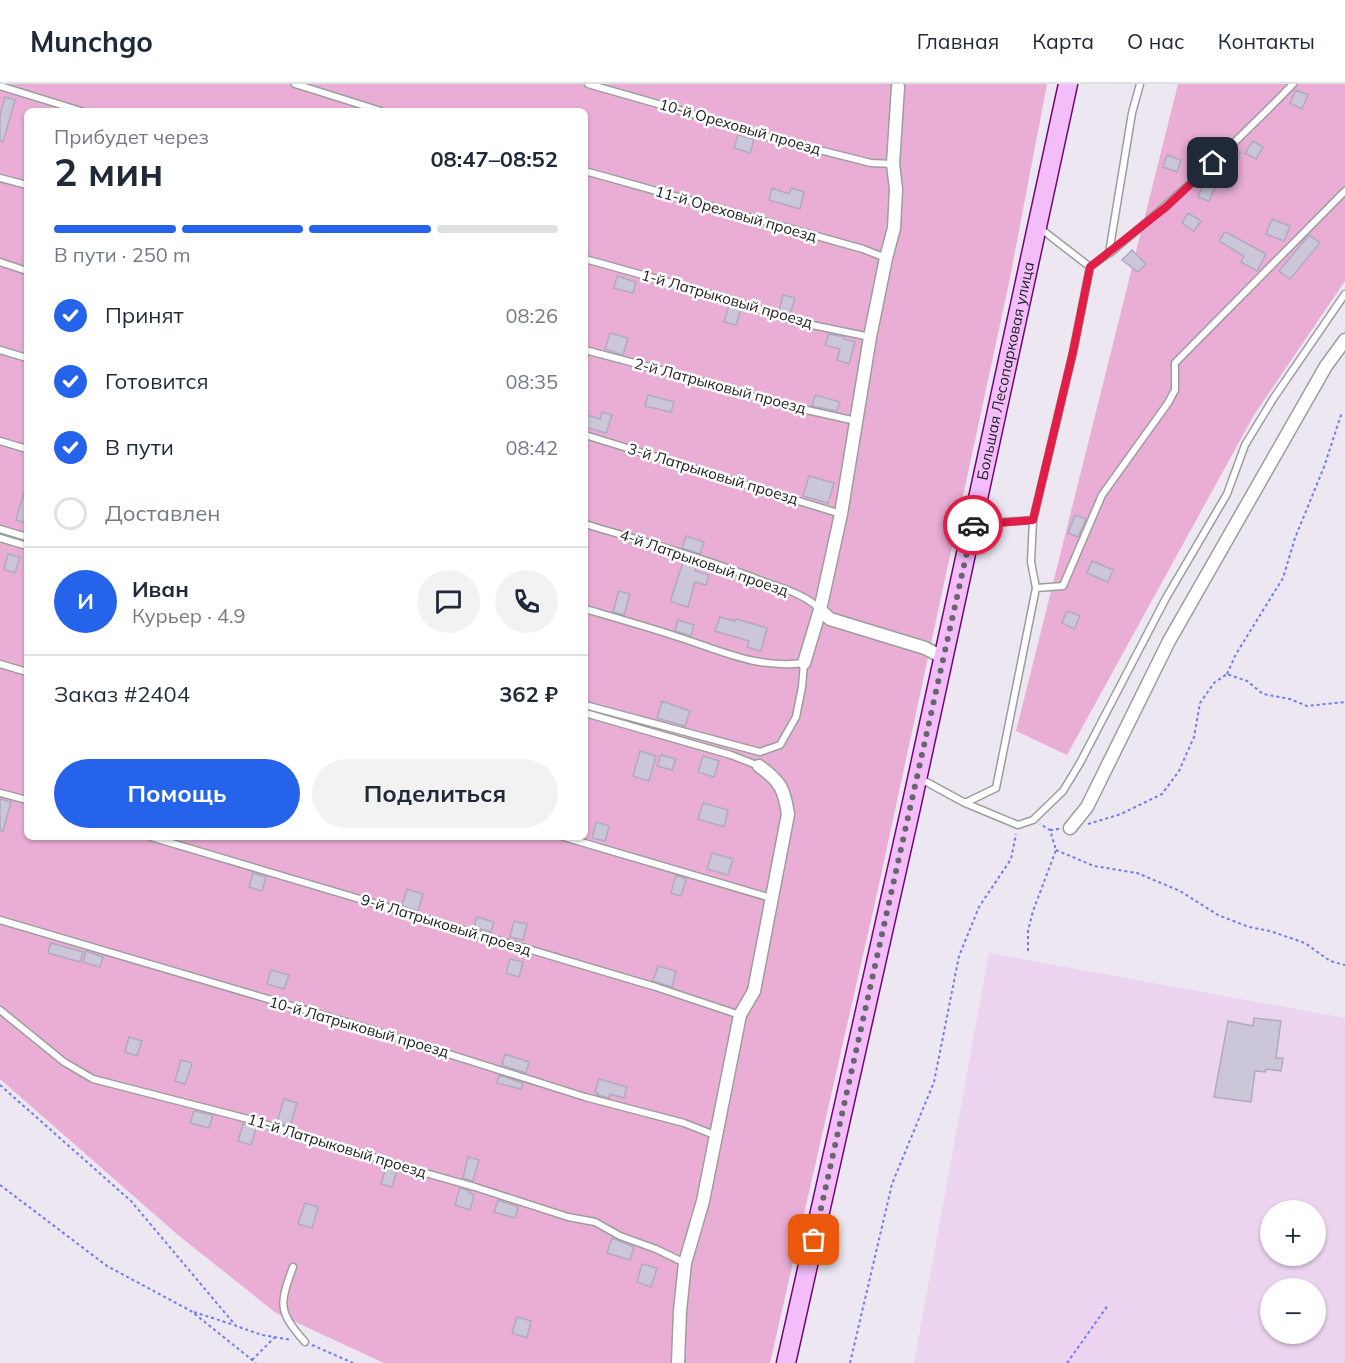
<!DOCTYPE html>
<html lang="ru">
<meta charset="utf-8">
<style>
:root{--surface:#fff;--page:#f2f2f3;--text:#1f2937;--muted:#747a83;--line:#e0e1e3;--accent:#2563eb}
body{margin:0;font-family:Mulish,sans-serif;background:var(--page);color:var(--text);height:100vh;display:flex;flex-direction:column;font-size:22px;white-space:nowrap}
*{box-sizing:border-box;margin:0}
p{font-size:20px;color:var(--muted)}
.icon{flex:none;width:33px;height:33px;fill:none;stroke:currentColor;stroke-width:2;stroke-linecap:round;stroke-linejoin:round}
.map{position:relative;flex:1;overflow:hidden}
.sheet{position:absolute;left:24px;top:24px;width:564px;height:732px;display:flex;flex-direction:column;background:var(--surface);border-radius:9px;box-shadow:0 2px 4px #0004}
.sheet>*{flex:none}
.fabs{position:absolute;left:1260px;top:1116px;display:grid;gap:12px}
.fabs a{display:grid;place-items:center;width:66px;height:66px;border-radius:50%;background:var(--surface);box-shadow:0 2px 4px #0004;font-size:30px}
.pin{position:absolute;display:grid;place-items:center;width:51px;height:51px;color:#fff;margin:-26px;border-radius:12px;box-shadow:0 3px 9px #0006}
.courier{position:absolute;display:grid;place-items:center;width:60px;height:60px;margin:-30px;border:4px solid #e11d48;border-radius:50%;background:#fff;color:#222;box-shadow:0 2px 8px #0007}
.headline em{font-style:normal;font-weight:700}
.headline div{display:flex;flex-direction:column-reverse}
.headline{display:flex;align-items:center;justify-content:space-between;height:102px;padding:0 30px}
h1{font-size:39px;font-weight:700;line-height:45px}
.bar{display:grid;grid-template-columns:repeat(4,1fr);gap:9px 6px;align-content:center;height:72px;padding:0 30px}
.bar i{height:8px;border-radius:4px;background:var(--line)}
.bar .active{background:var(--accent)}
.bar p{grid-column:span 4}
.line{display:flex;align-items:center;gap:15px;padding:0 30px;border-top:2px solid var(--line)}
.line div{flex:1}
.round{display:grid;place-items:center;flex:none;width:63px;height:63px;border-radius:32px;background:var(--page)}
ol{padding:0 30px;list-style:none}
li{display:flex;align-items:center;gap:18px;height:66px}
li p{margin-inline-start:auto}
li .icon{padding:6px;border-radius:50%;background:var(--accent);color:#fff;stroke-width:4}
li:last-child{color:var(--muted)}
li i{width:33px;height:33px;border:3px solid var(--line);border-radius:50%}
.action{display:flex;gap:12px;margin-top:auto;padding:12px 30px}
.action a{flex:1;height:69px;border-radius:36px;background:var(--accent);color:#fff;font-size:24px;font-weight:700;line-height:69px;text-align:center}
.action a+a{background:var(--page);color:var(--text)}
header{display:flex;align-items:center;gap:36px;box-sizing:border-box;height:84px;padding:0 30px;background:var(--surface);border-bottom:2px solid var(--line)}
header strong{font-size:28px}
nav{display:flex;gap:33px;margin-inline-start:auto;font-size:21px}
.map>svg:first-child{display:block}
</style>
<header>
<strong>Munchgo</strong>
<nav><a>Главная</a><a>Карта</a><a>О нас</a><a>Контакты</a></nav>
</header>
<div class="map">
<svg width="1345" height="1279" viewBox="0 0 1345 1279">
<rect width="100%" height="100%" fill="#ece7f1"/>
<path fill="#ecd3ef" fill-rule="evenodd" d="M989 869 1345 934V1279H914ZM1270 1126H1316V1172H1270ZM1270 1204H1316V1250H1270Z"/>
<path fill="#eaaed6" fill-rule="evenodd" d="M0 0H1047L1009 199 876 814 770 1279H384L276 1229 178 1151 0 995ZM27 27H585V753H27Z
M1178 0H1345V197L1254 331 1067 671 1016 647Z"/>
<path fill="#ccc7d8" stroke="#b0a9c2" stroke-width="1.5" d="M1296 6 1308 11 1302 25 1290 19Z
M5 13 15 16 3 58 0 57V31Z
M738 51 754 55 750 69 734 64Z
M1253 57 1263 63 1256 75 1245 69Z
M1235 65 1240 69 1231 95 1220 92 1227 73Z
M1167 71 1181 76 1177 88 1163 83Z
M1206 93 1218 97 1209 117 1198 113Z
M772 104 789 110 791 104 804 108 800 125 769 116Z
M1188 129 1201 137 1194 147 1182 139Z
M1272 135 1290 142 1284 157 1266 150Z
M1226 148 1266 170 1257 187 1241 178 1244 172 1219 157 1224 149Z
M1309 151 1320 159 1290 195 1279 187Z
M1132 166 1146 180 1138 188 1122 176Z
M617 192 636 198 633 209 614 204Z
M783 211 795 214 790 230 779 227Z
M729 221 741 225 736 241 724 238Z
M610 249 628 254 623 271 605 265Z
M829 250 844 253 843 255 855 258 849 280 837 276 840 265 825 261Z
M648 311 674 318 671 328 645 322Z
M815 311 840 318 837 327 812 322Z
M602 328 612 331 606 349 585 343 587 331 600 335Z
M809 392 834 399 828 419 803 412Z
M24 409H27V439L16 436Z
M1075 431 1086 435 1078 453 1068 449Z
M686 452 704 458 700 470 682 464Z
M8 470 20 473 15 489 4 485Z
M684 475 698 480 695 487 709 491 706 501 695 498 688 523 672 518 671 515Z
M1092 477 1113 486 1108 498 1087 489Z
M619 507 630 510 624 531 613 528Z
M1067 527 1080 532 1074 545 1062 539Z
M720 533 735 537 736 535 767 544 761 567 747 563 749 557 715 547Z
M678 536 694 541 691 552 675 547Z
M662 617 690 627 685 642 657 634Z
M640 667 656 672 649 697 633 692Z
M661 671 676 675 672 686 657 682Z
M703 672 719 677 714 693 698 688Z
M0 715 11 718 3 747H0Z
M703 719 728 726 724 743 698 735Z
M596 738 609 742 605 757 592 754Z
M712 769 733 775 728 791 707 785Z
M253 789 266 793 262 807 249 803Z
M676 791 686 795 681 812 671 809Z
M407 805 423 810 418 827 402 822Z
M477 833 494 838 491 848 474 843Z
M514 837 527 840 523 856 510 853Z
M51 859 83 868 80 878 48 869Z
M86 867 103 873 100 883 83 878Z
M510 875 523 878 519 893 506 889Z
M658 882 676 887 672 903 653 897Z
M271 886 289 891 284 905 267 900Z
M1254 934 1281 937 1276 974H1283L1281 987 1266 985 1265 988 1255 987 1251 1018 1214 1013 1228 937 1253 942Z
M129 953 142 957 137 972 125 968Z
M505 970 529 978 526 989 502 981Z
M181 976 192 979 185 1000 175 997Z
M499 991 523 999 521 1005 497 999Z
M599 995 627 1003 624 1014 610 1010 609 1014 597 1011 598 1009 595 1008Z
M284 1015 297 1019 290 1042 277 1038Z
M194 1027 213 1031 209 1044 190 1039Z
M243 1040 256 1044 251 1061 238 1057Z
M468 1073 479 1076 473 1097 463 1094Z
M386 1083 397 1086 392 1103 381 1100Z
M460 1104 470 1107 469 1109 474 1111 470 1126 455 1121Z
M498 1116 518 1123 515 1134 494 1128Z
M305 1119 318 1123 312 1144 298 1140Z
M612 1154 634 1163 630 1176 607 1169Z
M642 1180 657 1184 651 1203 637 1198Z
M517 1233 531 1237 527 1254 512 1249Z"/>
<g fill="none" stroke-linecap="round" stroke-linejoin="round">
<g stroke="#9d9d9d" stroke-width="9">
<path id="service" d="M295 0 381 27
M588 0 686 28 752 49 871 79 893 80
M0 2 81 27
M585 87 863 165 886 174
M0 94 27 101
M1041 145 1090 183
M1110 169C1174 116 1235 60 1293 0
M585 175 729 215 793 237 870 253
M0 178 27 187
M0 266 27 274
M585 266 680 291 771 318 856 337
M585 351 841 430
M0 357 27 365
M585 440C644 458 704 474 762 497 782 504 804 510 820 525
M974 440 1033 436
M0 445 27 453
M0 454 27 462
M1036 504 1063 502 1102 411 1168 319 1175 306V279L1345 107
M585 525C616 534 648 543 678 553 722 567 757 585 804 579L802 603 796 633 780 661 760 668 585 621
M0 580 27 588
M585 629 731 671 759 682
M921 695 965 719 1018 741 1033 736 1063 707 1080 679 1166 514 1227 410 1245 361 1273 315 1345 210
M0 709 27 716
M965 719 996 704 1036 504 1031 478 1033 436 1073 268 1090 183 1109 169 1132 29 1140 0
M151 753 656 903 740 931
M564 753 771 814
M0 836 363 943 585 1013 684 1039 717 1052
M0 926 64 978 93 995 248 1035 415 1086 475 1103 568 1133 595 1138 620 1152 656 1165 685 1179
M293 1183C279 1221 278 1227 305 1258"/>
</g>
<g stroke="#9d9d9d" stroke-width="15">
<path id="minor" d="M820 526 830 535 925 564 944 574
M804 579 820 526 841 430 870 253 886 174 894 144 896 105 893 80 898 3
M1070 744 1087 723 1169 557 1326 282 1345 256
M678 1279 680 1227 685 1179 703 1117 740 931 754 907 788 730C784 705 781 698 759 682"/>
</g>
<g stroke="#710679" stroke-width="21">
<g id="secondary">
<path id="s1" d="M786 1279 911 723 1068 0"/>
</g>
</g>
<path stroke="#717af8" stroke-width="2" stroke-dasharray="3 3" stroke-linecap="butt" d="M1227 590 1236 570 1283 494 1295 454 1324 383 1342 328
M1088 740 1121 730 1162 710 1179 687 1194 653 1200 619 1214 599 1227 590 1247 597 1263 610 1290 615 1307 622 1345 618
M1050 746 1059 745
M1056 766 1094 782 1137 789 1180 807 1218 831 1249 843 1270 847 1305 859 1330 877 1345 881
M1028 867V847L1033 827 1056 766 1050 746 1040 740
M0 1001 131 1117 236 1242 262 1251 292 1256
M0 1101 107 1182 191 1227 256 1279
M194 1228 234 1241
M312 1261 353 1279
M252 1276 275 1253
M850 1279 892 1100 934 998 959 872 979 823 1011 775 1016 750
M1067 1279 1108 1221"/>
<use href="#service" stroke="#fff" stroke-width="6"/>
<use href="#minor" stroke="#fff" stroke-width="12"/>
<use href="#secondary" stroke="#f2bdf9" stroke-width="18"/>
</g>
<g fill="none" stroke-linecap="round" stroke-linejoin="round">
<path stroke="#676669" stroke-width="6" stroke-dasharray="0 10.8" d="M814 1156 973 441"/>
<path stroke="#e11d48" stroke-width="8" d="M973 441 1033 436 1073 268 1090 183 1166 123 1213 79"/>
</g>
<g text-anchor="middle" stroke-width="5" stroke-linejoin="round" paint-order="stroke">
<g font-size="15" fill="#202020" stroke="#fff">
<text transform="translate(740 43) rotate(16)" y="5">10-й Ореховый проезд</text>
<text transform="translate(736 130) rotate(16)" y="5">11-й Ореховый проезд</text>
<text transform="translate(727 215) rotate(16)" y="5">1-й Латрыковый проезд</text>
<text dy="5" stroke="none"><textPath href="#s1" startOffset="1016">Большая Лесопарковая улица</textPath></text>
<text transform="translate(720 302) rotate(15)" y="5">2-й Латрыковый проезд</text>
<text transform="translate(713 390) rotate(17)" y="5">3-й Латрыковый проезд</text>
<text transform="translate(704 479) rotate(19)" y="5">4-й Латрыковый проезд</text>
<text transform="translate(446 841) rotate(17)" y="5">9-й Латрыковый проезд</text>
<text transform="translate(359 943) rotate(16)" y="5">10-й Латрыковый проезд</text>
<text transform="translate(337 1062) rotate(17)" y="5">11-й Латрыковый проезд</text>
</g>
</g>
</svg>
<div class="fabs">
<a>+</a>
<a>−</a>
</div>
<div class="pin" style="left:814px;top:1156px;background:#ea580c"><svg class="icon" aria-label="bag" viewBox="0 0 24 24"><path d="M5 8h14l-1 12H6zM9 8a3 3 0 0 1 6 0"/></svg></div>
<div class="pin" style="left:1213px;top:79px;background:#1f2937"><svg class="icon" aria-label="home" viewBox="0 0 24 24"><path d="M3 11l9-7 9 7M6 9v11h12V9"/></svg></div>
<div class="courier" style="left:973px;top:441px"><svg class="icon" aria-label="car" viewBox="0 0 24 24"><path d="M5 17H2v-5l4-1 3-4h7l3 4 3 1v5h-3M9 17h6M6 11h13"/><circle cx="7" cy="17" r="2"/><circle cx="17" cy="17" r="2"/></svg></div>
<section class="sheet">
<div class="headline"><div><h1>2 мин</h1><p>Прибудет через</p></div><em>08:47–08:52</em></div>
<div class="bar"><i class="active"></i><i class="active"></i><i class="active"></i><i></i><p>В пути · 250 m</p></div>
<ol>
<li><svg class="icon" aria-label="check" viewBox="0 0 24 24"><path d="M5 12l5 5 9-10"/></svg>Принят<p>08:26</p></li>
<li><svg class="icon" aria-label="check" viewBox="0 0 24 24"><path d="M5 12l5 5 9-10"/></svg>Готовится<p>08:35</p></li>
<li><svg class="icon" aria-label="check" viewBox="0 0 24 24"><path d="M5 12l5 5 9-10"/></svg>В пути<p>08:42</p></li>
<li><i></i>Доставлен</li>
</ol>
<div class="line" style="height:108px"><b class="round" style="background:var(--accent);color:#fff">И</b><div><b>Иван</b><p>Курьер · 4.9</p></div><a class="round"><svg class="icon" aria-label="chat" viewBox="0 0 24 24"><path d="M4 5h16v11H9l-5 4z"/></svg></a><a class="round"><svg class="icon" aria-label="phone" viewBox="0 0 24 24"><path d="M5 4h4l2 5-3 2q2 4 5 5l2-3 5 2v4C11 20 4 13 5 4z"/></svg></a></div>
<div class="line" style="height:78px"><div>Заказ #2404</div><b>362 ₽</b></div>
<div class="action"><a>Помощь</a><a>Поделиться</a></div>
</section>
</div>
